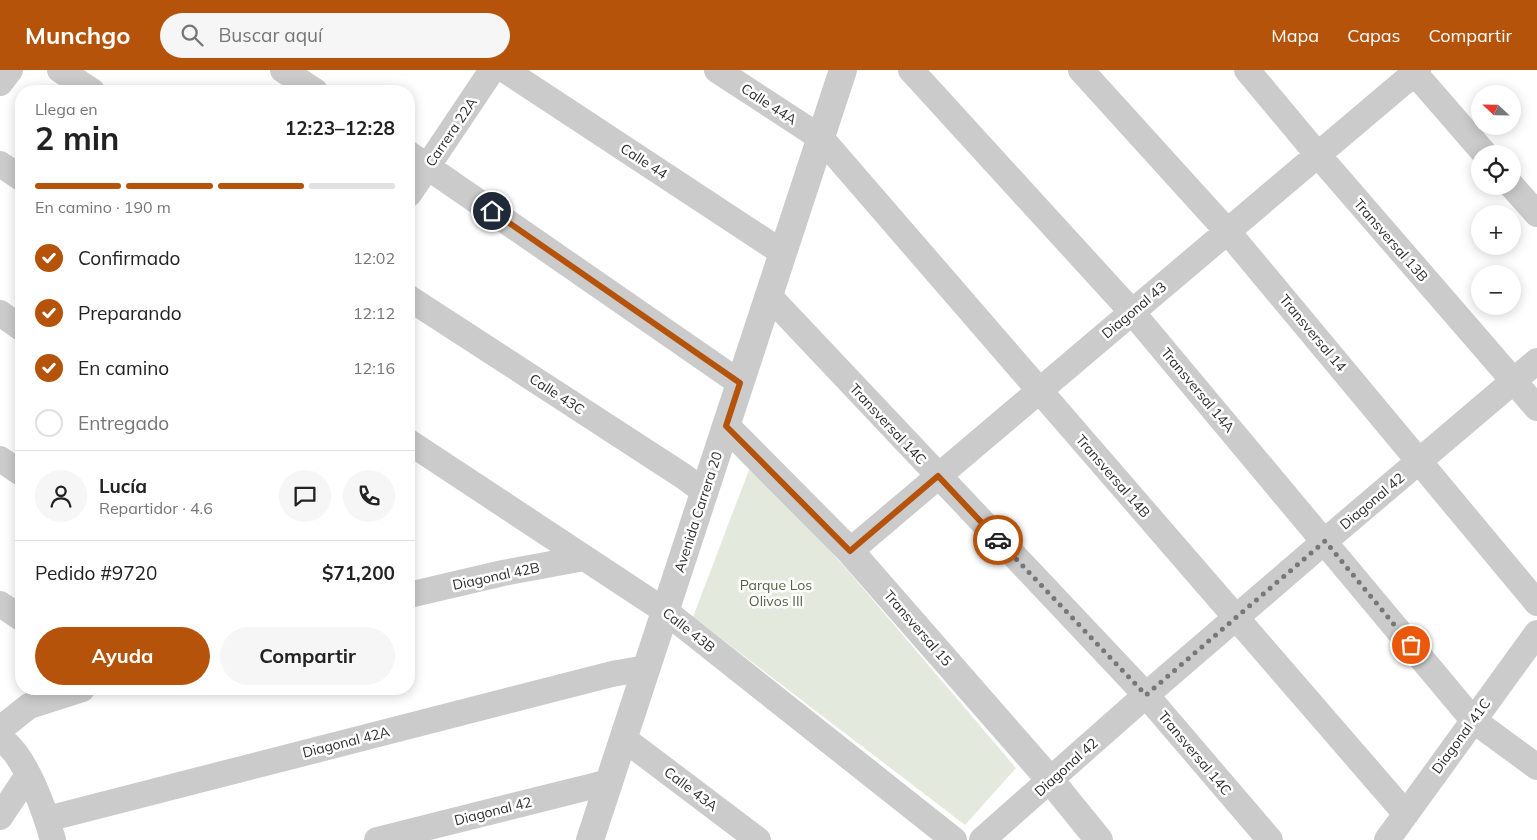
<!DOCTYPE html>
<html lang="es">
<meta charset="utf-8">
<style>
:root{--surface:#fff;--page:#f6f6f6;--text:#222;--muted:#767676;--line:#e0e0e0;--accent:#b45309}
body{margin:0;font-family:Mulish,sans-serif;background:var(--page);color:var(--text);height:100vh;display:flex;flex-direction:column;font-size:19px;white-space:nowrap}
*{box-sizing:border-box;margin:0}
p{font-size:16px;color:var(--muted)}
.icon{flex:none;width:28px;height:28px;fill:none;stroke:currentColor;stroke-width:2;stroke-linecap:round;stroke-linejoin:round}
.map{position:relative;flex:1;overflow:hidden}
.details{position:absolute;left:15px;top:15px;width:400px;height:610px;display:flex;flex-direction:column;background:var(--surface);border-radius:20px;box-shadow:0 2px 12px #0003}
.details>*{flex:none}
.needle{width:32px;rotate:292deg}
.fabs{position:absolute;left:1471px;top:15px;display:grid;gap:10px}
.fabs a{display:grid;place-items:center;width:50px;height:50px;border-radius:50%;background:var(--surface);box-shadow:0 2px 12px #0003;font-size:25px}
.pin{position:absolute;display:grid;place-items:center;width:42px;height:42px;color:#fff;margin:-21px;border:2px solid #fff;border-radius:50%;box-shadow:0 1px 5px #0007}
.courier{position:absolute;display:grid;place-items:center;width:50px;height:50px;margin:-25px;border:4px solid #b45309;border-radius:50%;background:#fff;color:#222;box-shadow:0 1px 6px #0007}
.overview em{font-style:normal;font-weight:700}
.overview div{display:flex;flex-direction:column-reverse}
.overview{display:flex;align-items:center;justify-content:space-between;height:85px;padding:0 20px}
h1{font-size:32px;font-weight:700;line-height:38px}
.bar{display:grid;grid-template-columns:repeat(4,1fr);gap:8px 5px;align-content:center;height:60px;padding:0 20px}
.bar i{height:6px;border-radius:4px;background:var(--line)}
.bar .on{background:var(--accent)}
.bar p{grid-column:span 4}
.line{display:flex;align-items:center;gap:12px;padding:0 20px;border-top:1px solid var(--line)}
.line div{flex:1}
.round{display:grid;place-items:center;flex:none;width:52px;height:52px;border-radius:26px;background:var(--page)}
ol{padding:0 20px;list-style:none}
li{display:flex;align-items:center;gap:15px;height:55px}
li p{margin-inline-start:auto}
li .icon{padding:5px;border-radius:50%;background:var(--accent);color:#fff;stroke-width:4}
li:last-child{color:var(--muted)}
li i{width:28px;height:28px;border:2px solid var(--line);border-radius:50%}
.primary-button{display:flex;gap:10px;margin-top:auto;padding:10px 20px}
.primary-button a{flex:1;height:58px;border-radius:30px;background:var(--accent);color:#fff;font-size:20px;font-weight:700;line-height:58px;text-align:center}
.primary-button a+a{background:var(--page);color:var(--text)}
header{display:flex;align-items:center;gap:30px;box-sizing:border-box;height:70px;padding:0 25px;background:var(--accent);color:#fff}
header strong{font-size:24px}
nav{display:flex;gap:28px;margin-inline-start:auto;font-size:18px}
.search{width:350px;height:45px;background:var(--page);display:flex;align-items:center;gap:12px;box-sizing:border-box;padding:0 18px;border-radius:28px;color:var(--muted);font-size:19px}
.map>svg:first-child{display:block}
</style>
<header>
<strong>Munchgo</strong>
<div class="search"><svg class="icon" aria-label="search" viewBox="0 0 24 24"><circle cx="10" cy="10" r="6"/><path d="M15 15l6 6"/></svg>Buscar aquí</div>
<nav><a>Mapa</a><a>Capas</a><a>Compartir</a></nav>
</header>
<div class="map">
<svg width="1537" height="770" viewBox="0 0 1537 770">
<rect width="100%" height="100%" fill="#fff"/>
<path fill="#e3eadd" d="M752 392 850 503 1016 698 965 755 693 547Z"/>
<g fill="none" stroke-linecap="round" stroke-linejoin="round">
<path stroke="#cbcbcb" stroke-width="26" d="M60 0 92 21
M283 0 315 21
M505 0 783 183
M717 0 821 68 1406 744
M911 0 1132 242 1473 650 1537 697
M1081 0 1228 162 1537 533
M1247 0 1318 85 1537 338
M1412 0 1485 84
M0 13 10 0
M409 84 740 313
M0 94 21 108
M1512 116 1537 144
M409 124 492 0
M769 226 1146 625 1270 770
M409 228 683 406 705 422
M0 243 21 258
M409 372 665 541 954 770
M0 389 21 403
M850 481 1418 0
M409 525 503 503 584 488
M0 534 21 548
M0 659 29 636 82 619
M0 667C5 672 12 678 16 684 33 708 45 742 53 770
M623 668 758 770
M0 747 28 705
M47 749 612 604 646 598
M377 770 609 712
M982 770 1146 625 1325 471 1537 291
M1387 770 1537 563"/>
<path stroke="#cbcbcb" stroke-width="28" d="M726 356 850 481 1051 711 1099 770
M590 770 843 0"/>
</g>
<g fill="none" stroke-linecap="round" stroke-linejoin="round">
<path stroke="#777" stroke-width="5" stroke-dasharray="0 9" d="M998 470 1146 625 1325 471 1411 575"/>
<path stroke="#b45309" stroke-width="6" d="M492 141 740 313 726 356 850 481 938 406 998 470"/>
</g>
<g text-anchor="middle" stroke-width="5" stroke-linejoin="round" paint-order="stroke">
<g font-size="14" fill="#2e2e2e" stroke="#fff">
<text transform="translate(769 34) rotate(33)" y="5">Calle 44A</text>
<text transform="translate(451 62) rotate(-56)" y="5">Carrera 22A</text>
<text transform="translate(644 91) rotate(33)" y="5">Calle 44</text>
<text transform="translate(1391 170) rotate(49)" y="5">Transversal 13B</text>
<text transform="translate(1134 240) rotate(-40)" y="5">Diagonal 43</text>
<text transform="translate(1313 263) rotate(50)" y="5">Transversal 14</text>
<text transform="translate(1198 320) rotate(50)" y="5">Transversal 14A</text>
<text transform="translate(557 324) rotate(33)" y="5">Calle 43C</text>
<text transform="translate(888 354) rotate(47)" y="5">Transversal 14C</text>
<text transform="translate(1113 406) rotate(49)" y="5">Transversal 14B</text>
<text transform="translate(1372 431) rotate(-40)" y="5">Diagonal 42</text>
<text transform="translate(698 442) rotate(-72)" y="5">Avenida Carrera 20</text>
<text transform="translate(496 506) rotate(-12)" y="5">Diagonal 42B</text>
<text transform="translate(918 558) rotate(49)" y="5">Transversal 15</text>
<text transform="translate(689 560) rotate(38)" y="5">Calle 43B</text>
<text transform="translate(1461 666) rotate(-54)" y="5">Diagonal 41C</text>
<text transform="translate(346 672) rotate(-14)" y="5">Diagonal 42A</text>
<text transform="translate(1195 683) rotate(50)" y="5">Transversal 14C</text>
<text transform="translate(1066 697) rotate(-42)" y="5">Diagonal 42</text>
<text transform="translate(691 719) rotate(37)" y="5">Calle 43A</text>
<text transform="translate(493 741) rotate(-14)" y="5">Diagonal 42</text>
</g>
<g font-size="14" fill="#506440" stroke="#fff">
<text x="776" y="520">Parque Los<tspan x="776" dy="16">Olivos III</tspan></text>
</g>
</g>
</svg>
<div class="fabs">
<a><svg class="needle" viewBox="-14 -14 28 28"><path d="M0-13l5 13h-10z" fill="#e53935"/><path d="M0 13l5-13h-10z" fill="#767676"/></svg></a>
<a><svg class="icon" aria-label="locate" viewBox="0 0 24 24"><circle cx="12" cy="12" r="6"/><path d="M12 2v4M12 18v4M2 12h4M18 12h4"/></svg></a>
<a>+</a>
<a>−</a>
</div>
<div class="pin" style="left:1411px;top:575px;background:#ea580c"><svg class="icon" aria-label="bag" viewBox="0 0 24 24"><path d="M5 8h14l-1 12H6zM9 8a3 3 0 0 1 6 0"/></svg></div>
<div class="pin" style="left:492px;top:141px;background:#1f2937"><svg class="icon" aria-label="home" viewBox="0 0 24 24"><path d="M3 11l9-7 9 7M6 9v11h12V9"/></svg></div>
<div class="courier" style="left:998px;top:470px"><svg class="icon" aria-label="car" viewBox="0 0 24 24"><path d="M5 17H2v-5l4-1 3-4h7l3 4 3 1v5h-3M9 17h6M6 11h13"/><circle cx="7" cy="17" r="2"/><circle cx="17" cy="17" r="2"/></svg></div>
<section class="details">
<div class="overview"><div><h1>2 min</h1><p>Llega en</p></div><em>12:23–12:28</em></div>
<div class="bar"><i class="on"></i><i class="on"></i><i class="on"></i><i></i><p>En camino · 190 m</p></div>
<ol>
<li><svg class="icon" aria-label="check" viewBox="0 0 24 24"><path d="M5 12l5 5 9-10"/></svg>Confirmado<p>12:02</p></li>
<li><svg class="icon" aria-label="check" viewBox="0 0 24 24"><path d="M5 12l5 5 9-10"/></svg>Preparando<p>12:12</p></li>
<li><svg class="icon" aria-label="check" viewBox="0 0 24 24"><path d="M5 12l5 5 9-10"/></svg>En camino<p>12:16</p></li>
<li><i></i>Entregado</li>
</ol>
<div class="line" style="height:90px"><a class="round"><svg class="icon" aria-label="person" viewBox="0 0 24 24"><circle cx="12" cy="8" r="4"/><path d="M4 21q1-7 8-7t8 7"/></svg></a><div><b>Lucía</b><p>Repartidor · 4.6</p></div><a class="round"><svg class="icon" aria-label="chat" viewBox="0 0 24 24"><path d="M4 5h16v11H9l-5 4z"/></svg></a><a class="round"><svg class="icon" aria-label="phone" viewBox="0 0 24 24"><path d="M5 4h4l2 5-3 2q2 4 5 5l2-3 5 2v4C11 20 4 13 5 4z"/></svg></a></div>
<div class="line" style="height:65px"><div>Pedido #9720</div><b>$71,200</b></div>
<div class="primary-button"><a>Ayuda</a><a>Compartir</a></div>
</section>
</div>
